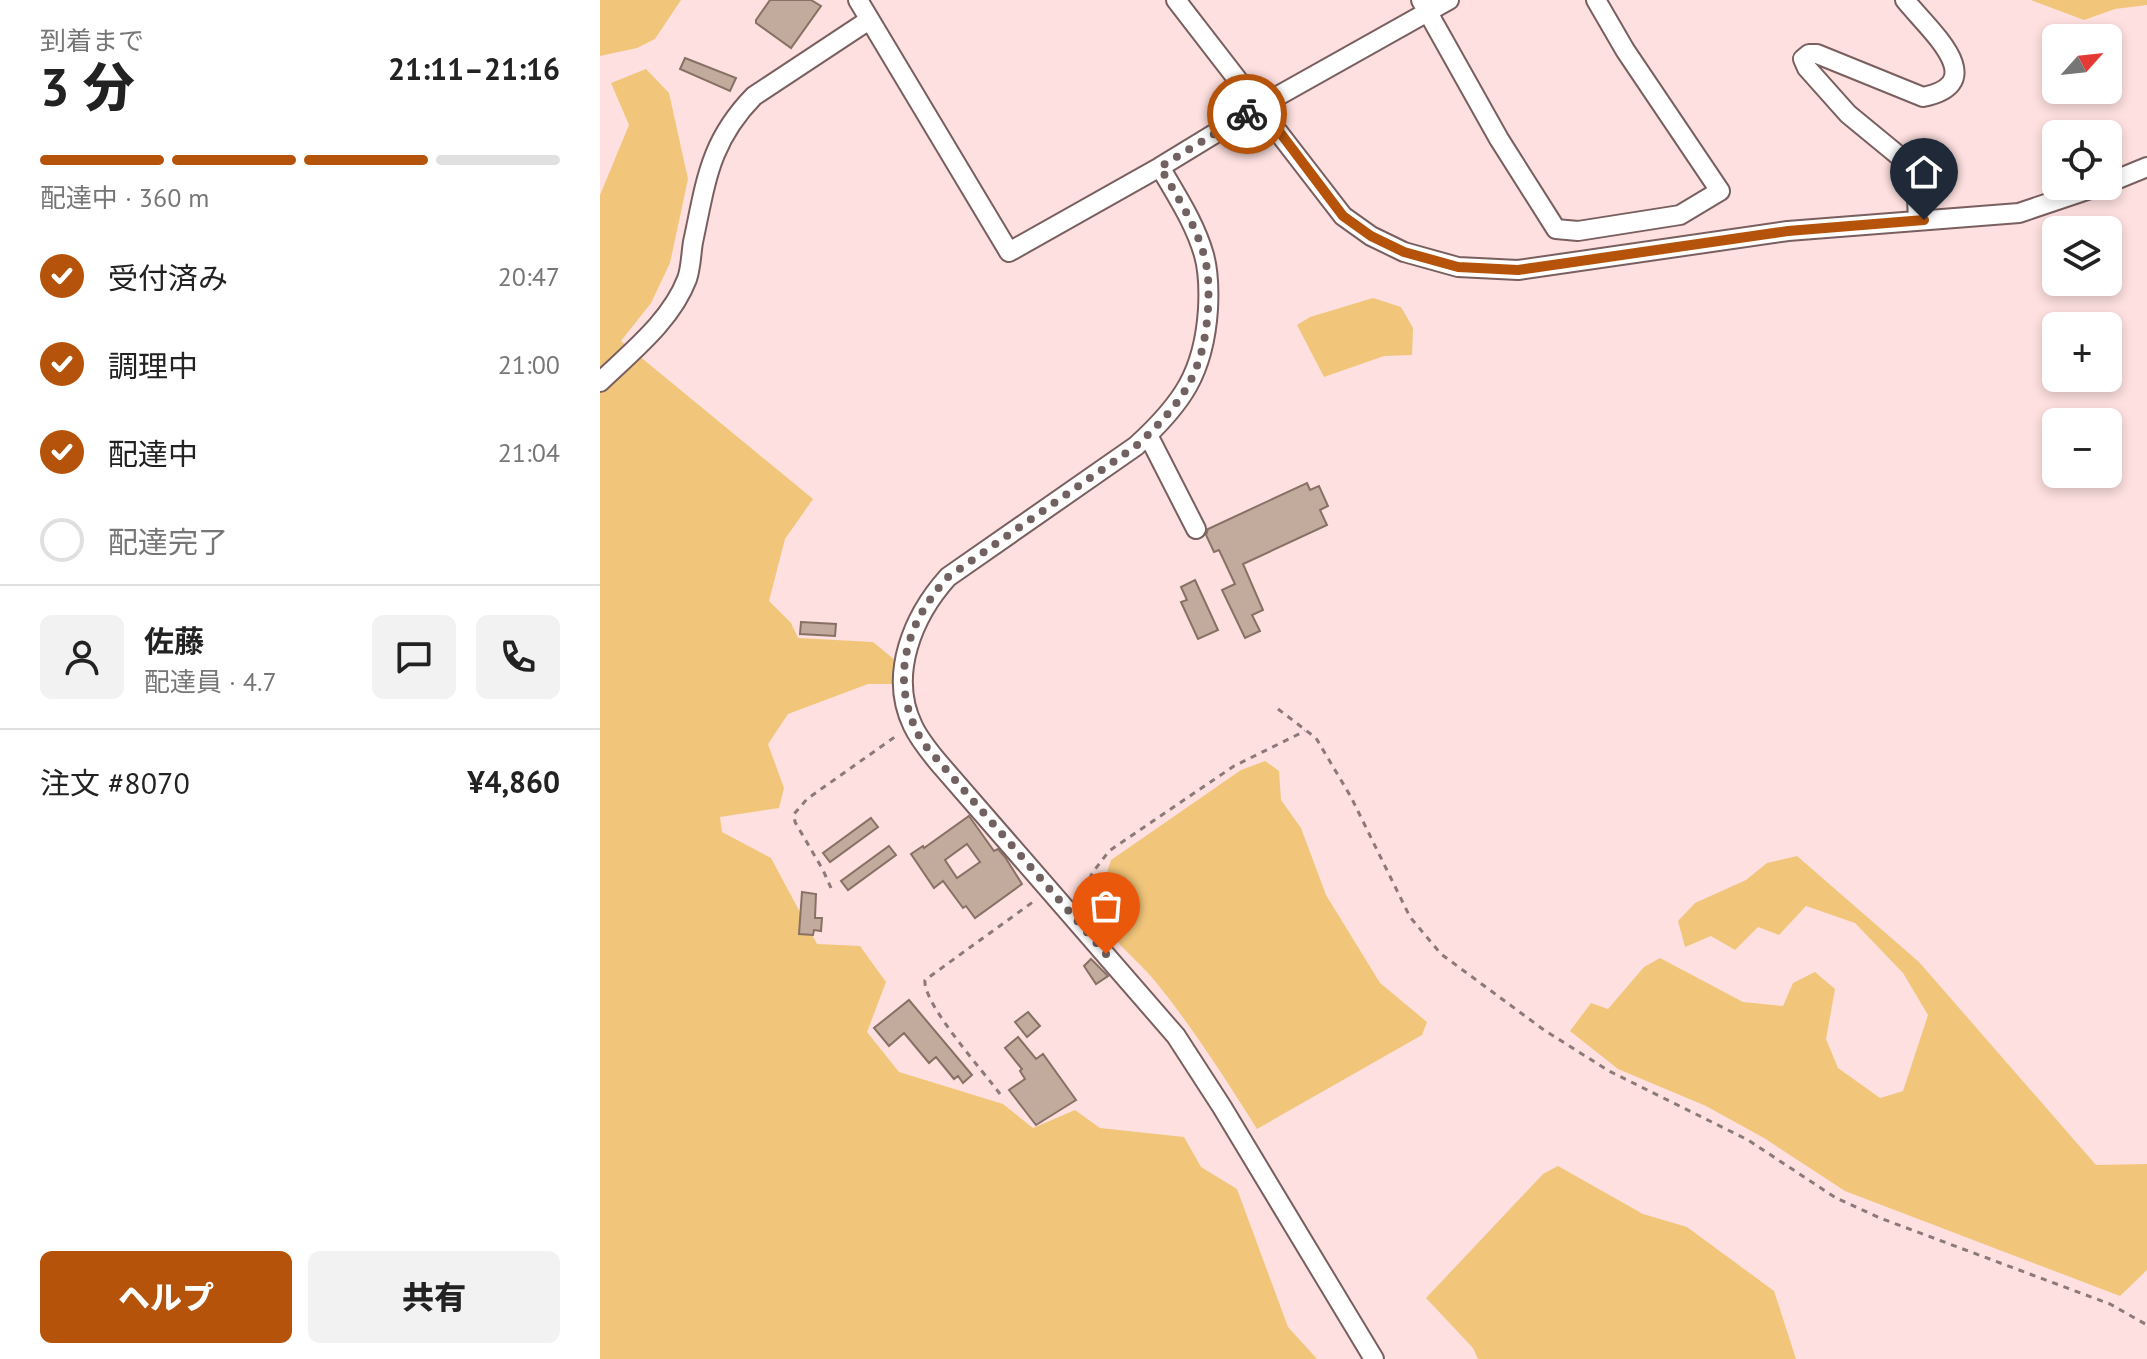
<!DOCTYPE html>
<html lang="ja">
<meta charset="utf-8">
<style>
:root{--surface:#fff;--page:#f2f2f2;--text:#222;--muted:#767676;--line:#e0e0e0;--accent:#b45309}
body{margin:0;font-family:"PT Sans","Noto Sans JP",sans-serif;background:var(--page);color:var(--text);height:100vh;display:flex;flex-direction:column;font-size:30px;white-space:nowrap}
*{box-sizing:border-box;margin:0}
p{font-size:26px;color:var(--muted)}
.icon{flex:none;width:44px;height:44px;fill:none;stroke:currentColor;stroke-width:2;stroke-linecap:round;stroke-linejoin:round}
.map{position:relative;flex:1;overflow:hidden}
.drawer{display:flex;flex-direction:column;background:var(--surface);width:600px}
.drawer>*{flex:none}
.needle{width:52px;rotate:63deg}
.tools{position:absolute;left:1442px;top:24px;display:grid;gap:16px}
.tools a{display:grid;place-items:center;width:80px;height:80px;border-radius:12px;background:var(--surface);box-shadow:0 4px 12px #0003;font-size:40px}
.pin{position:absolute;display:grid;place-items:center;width:68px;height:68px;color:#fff;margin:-82px -34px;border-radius:50% 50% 50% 0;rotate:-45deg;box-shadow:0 0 8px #0007}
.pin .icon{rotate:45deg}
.courier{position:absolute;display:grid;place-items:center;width:80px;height:80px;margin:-40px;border:6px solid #b45309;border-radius:50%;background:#fff;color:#222;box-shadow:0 2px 10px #0007}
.headline em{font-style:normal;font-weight:800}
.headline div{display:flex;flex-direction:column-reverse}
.headline{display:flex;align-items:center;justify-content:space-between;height:136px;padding:0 40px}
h1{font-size:52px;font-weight:800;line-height:60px}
.bar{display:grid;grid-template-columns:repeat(4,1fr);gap:12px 8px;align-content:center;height:96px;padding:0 40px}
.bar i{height:10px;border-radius:6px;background:var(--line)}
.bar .current{background:var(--accent)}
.bar p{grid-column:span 4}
.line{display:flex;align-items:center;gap:20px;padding:0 40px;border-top:2px solid var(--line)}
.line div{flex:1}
.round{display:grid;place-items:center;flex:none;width:84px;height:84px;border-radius:12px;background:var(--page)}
ol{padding:0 40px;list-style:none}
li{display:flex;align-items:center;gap:24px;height:88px}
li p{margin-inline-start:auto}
li .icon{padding:8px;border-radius:50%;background:var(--accent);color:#fff;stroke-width:4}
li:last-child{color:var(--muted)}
li i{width:44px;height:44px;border:4px solid var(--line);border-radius:50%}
.button{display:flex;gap:16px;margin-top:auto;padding:16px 40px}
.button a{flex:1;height:92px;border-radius:12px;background:var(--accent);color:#fff;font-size:32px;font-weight:800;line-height:92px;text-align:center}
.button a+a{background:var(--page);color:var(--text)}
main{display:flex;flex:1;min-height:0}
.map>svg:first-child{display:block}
</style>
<main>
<section class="drawer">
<div class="headline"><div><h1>3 分</h1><p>到着まで</p></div><em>21:11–21:16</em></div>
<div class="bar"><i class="current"></i><i class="current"></i><i class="current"></i><i></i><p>配達中 · 360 m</p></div>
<ol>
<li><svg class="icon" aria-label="check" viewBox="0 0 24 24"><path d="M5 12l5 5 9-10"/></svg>受付済み<p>20:47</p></li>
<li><svg class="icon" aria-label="check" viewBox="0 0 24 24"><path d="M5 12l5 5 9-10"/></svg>調理中<p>21:00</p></li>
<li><svg class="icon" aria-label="check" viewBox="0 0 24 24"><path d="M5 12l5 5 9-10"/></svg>配達中<p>21:04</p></li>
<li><i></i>配達完了</li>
</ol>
<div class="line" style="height:144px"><a class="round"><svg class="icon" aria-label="person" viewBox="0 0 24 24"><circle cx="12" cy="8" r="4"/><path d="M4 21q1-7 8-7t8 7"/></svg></a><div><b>佐藤</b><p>配達員 · 4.7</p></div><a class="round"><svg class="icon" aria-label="chat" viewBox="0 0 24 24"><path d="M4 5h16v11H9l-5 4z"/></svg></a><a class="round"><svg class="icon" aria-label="phone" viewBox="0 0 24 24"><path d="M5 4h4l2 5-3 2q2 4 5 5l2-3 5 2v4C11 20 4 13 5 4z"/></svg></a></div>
<div class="line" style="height:104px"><div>注文 #8070</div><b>¥4,860</b></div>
<div class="button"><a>ヘルプ</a><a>共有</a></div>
</section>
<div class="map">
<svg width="1547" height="1359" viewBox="0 0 1547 1359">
<rect width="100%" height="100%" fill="#fde0df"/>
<path fill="#f1c67b" d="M0 0H81L55 39 37 48 0 56Z
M1431 0H1547V5L1515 9 1484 20Z
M46 69 69 93 88 179 70 263 51 303 21 341 213 499 185 539 169 601 191 623 198 638 273 642 296 661 298 684H268L188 714 168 744 184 788 179 808 120 817 122 832 171 858 217 944 260 946 286 982 267 1032 299 1072 403 1104 433 1128 475 1110 500 1128 584 1137 601 1167 637 1189 688 1327 717 1359H0V195L29 125 11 83Z
M773 298 801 307 813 328 812 355 784 356 724 377 697 325 710 317Z
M665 761 679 771 681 800 701 828 726 895 780 983 827 1022 822 1035 657 1129C625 1078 593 1028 555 981 535 957 510 939 494 912L511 860 641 770Z
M1197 856 1319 962 1496 1165 1547 1164V1270L1520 1296 1245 1191 1164 1138 1106 1106 1018 1069 970 1031 991 1003 1008 1009 1044 967 1060 958 1143 1002 1183 1006 1193 983 1215 972 1235 989 1226 1039 1238 1068 1280 1098 1303 1091 1328 1015 1303 973 1255 923 1206 906 1179 935 1158 927 1135 950 1111 936 1085 947 1078 921 1095 903 1146 880 1167 863Z
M958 1166 1043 1214 1087 1227 1174 1291 1196 1359H878L873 1348 826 1298 943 1174Z"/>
<path fill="#c2aa9d" stroke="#877165" stroke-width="2" fill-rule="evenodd" d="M170 0H211L221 6 191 48 156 23V20Z
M85 58 136 78 130 91 80 69Z
M707 483 710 490 719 486 728 506 720 510 727 525 643 564 663 610 652 615 660 631 645 638 622 590 635 584 619 550 614 552 606 535 608 529Z
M595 580 618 630 598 639 581 602 587 600 581 587Z
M201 622 236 624 235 636 200 634Z
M369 816 394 851 398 849 405 857 422 884 375 918 366 906 363 908 343 881 334 888 311 854 323 846 324 848ZM367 844 380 862 357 878 345 860Z
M271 818 278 827 230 862 223 853Z
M289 846 296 855 248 890 241 881Z
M202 892 216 894 215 918H222L221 931 214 930 213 935 199 934Z
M491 959 508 976 496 984 484 966Z
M309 1000 372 1075 363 1083 358 1076 354 1079 336 1057 329 1063 304 1033 289 1046 274 1028Z
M428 1012 440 1026 427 1037 415 1022Z
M418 1037 436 1059 443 1054 476 1100 436 1125 409 1090 425 1079 420 1071 422 1069 405 1048Z"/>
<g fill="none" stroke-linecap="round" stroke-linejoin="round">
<g stroke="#795f5f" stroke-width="22">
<path id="minor" d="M258 0 409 252 560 167C576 195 595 223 604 255 609 273 609 290 608 309 604 373 582 404 536 446L348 577C313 616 288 675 313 726 319 739 329 751 338 762L576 1036 622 1107 774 1359
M576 0 743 216 771 236 804 252 858 267 918 270 1188 231 1419 213 1499 186
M821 0 899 139 956 229 978 231 1080 215 1120 191 1025 50 996 0
M1305 0C1328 29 1393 83 1323 97L1217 54H1209L1203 59 1207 68 1248 114 1310 165 1316 177 1318 220
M560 167 660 106 849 0
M1508 183 1547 167
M0 382C31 352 71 321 87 279 91 268 91 254 93 242 106 182 109 142 154 96L269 20
M548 435 596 529"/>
</g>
<path stroke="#8c7978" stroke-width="3" stroke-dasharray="6 6" stroke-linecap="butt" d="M678 709 716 738 751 797 810 917 841 954 944 1030 1009 1071 1148 1140 1236 1198 1280 1218 1510 1304 1547 1325
M231 888 223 870 195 822 194 814 207 799 299 734
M478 900 493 872 509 851 634 766 705 731
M400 1094C384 1072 322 1003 325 980L437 899"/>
<use href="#minor" stroke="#fff" stroke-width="18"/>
</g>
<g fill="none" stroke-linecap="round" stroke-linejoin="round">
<path stroke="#726161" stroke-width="8" stroke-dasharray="0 14.4" d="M506 954 323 743C288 684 304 625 348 577L536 446C582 404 604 373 608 309 609 290 609 273 604 255 595 223 576 195 560 167L647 114"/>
<path stroke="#b45309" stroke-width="10" d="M647 114 660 106 743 216 771 236 804 252 858 267 918 270 1188 231 1324 220"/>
</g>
</svg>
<div class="tools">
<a><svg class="needle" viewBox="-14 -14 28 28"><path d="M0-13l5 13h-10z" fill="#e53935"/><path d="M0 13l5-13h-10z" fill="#767676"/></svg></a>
<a><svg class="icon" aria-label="locate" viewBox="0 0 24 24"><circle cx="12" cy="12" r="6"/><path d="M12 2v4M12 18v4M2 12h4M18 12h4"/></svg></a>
<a><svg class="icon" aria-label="layers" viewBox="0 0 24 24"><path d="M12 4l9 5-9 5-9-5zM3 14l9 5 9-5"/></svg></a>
<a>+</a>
<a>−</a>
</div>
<div class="pin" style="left:506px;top:954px;background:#ea580c"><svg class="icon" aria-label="bag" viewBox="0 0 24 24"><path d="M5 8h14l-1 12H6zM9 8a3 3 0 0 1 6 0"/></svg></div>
<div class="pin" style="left:1324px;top:220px;background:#1f2937"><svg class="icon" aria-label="home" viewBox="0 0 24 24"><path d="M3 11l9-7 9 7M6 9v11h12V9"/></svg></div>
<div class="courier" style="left:647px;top:114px"><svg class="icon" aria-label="bike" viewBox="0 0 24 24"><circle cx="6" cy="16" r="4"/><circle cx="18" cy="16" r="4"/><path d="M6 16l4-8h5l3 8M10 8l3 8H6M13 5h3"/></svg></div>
</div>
</main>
